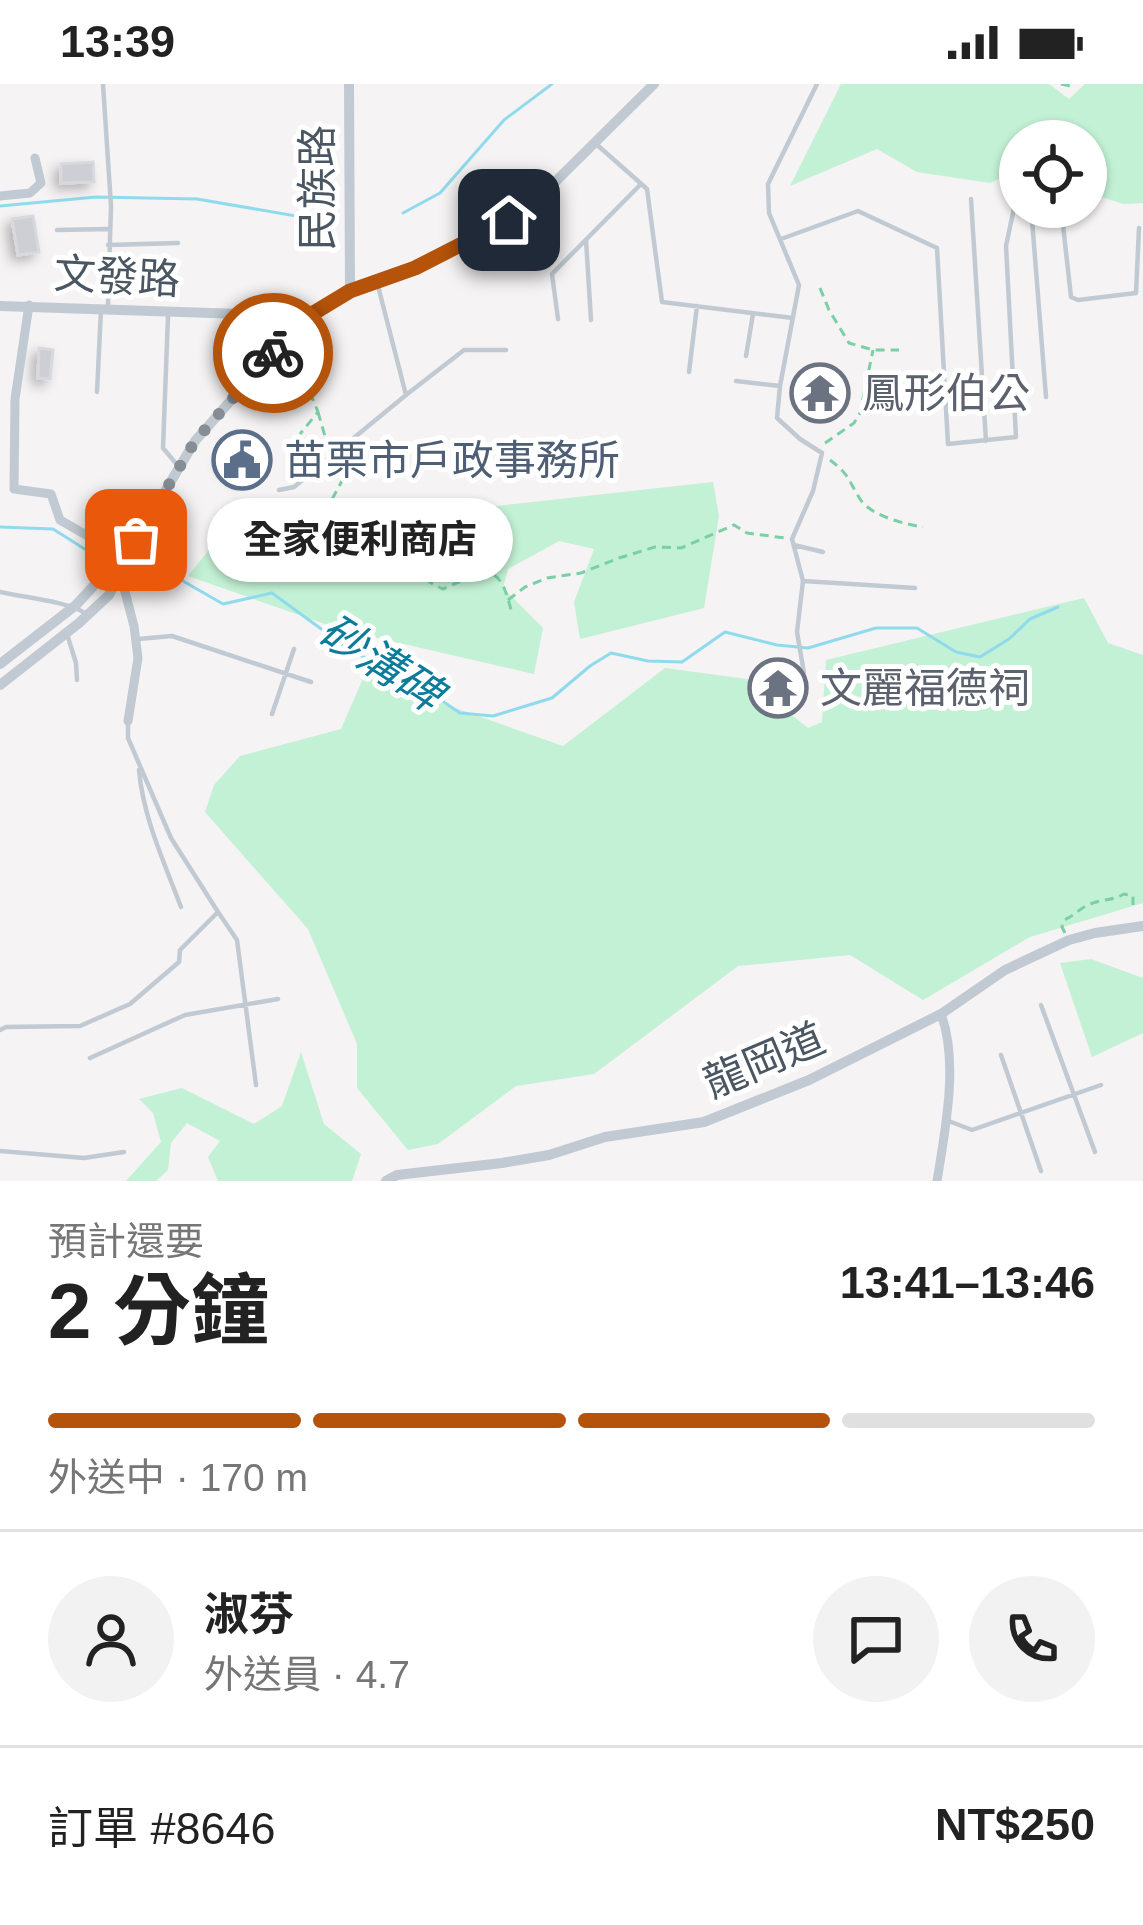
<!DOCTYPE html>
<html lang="zh-TW">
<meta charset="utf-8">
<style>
:root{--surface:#fff;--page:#f2f2f2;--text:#222;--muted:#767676;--line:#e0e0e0;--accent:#b45309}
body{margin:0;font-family:Helvetica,"Noto Sans TC",sans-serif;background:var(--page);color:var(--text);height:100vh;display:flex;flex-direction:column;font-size:45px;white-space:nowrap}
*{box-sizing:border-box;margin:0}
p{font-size:39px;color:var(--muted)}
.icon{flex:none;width:66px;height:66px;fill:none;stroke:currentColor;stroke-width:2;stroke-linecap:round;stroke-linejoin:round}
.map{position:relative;height:1097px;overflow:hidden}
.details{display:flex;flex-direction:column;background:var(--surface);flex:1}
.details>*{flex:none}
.tools{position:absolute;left:999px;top:36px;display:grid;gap:24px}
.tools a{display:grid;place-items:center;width:108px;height:108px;border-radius:50%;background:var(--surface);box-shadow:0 3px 9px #0004;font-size:60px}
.pin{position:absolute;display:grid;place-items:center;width:102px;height:102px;color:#fff;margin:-51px;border-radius:24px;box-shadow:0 6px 18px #0006}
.courier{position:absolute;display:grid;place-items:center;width:120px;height:120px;margin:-60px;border:9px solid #b45309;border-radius:50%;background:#fff;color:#222;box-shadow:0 3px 15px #0007}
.bubble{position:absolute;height:84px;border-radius:42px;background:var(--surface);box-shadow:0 3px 9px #0004;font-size:39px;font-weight:700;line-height:84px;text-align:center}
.headline em{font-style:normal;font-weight:700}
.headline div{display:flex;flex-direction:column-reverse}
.headline{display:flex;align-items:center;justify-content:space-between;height:204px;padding:0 48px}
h1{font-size:78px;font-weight:700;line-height:90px}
.bar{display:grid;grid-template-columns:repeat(4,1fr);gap:18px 12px;align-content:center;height:144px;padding:0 48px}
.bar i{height:15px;border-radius:9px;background:var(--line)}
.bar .on{background:var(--accent)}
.bar p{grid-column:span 4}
.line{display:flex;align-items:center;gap:30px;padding:0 48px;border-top:3px solid var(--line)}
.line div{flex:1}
.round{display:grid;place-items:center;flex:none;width:126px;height:126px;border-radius:63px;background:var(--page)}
.status{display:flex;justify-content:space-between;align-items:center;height:84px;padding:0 60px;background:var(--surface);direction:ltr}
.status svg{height:33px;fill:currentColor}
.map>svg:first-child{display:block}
</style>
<div class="status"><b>13:39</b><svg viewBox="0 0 49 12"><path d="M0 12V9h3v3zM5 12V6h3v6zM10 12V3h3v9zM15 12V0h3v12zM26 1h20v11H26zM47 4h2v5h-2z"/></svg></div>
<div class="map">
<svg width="1143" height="1097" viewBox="0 0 1143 1097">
<defs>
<filter id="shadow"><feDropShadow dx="-5.5" dy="5.5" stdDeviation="6" flood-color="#0004"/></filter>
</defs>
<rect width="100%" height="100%" fill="#f5f3f3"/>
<path fill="#c3f1d5" d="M841 0H1049L1069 15 1085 0H1143V119L1123 120 1086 108V57H1020V86L990 99 917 88 877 65 790 102Z
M713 398 719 432 704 524 580 555 574 518 594 465 559 457 508 485 503 504 543 544 534 590 339 545 188 492 235 433 370 436Z
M1084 514 1108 559 1143 571V819L1030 853 923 916 850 871 738 882 594 990 516 1002 438 1060 408 1066 357 1004V960L308 845 205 728 214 701 240 672 341 645 364 592 563 662 665 584 747 595 808 644 822 638 826 576Z
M1091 875 1143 894V949L1092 973 1060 879Z
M301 968 324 1040 361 1070 352 1097H218L208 1073 220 1057 187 1039 171 1059 168 1086 156 1097H126L161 1058 153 1029 139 1015 182 1004 254 1040 282 1022Z"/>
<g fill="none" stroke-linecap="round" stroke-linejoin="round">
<path stroke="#90daee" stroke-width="3" d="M0 122 96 113 197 115 325 137
M403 129 440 109 504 36 552 0
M0 443 53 445 91 469
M169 489 223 520 272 509 350 566 417 600 460 629 493 632 552 614 590 582 611 569 648 577 682 578 725 548 777 561 808 564 876 544H917L956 568 980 573 1009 555 1030 535 1058 523"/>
</g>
<path fill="#cdcfd5" stroke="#d7d9de" stroke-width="3" filter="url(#shadow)" d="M93 78 94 98 61 99V80Z
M33 132 39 168 18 171 12 135Z
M39 264 53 266 50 295 38 294Z
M240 357 261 376 243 395 223 377Z"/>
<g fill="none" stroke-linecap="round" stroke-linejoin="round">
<path stroke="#7ad0a6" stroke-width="3" stroke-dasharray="9 6" stroke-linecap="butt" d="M1061 0 1075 3
M820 204 829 226 849 259 873 266H899
M291 268C299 289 310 307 318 328L300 350
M318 328 329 366
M825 359 854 339 860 329 873 266
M830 376C850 391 848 396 860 415 871 432 904 440 923 443
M335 381 343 395 324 430 343 433 356 450C387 455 412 492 443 505 487 486 499 474 512 530
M508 516 525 503 547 494 581 489 619 474 655 463 681 464 734 441 747 449 785 454
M1065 849 1062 843 1064 836C1074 832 1079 825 1088 821 1100 815 1112 817 1124 810L1133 812V821"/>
<path stroke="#c1cad2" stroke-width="4.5" d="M103 0 111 122 108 222
M595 59 647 105 662 218 793 234
M971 115 986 357
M1031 123 1046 313
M1061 123 1071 213 1078 216 1136 209 1139 144
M57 146 108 145
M781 155 858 127 937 164 948 360 1016 353 1006 162 1014 124 1020 122
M586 156 591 236
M108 161 178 159
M168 232 163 364 179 383
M558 235 552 190 641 100
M746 272 753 230
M689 288 697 222
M736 297 780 302
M97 308 101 226
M406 311 464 266H506
M279 406 294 403 406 311 377 198
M794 461 823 468
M803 497 915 504
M0 508C21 513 72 518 86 530
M67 550 76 579 77 596
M138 555 172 552 311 598
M804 589 797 548 803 497 792 455 813 407 822 369 800 355 777 334 780 302 799 201 769 129 768 100 817 0
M272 630 294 565
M139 686C143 733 164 778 181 823
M218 828 237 856 256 1001
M1041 921 1095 1068
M0 946 6 943 80 942 130 920 179 878 180 866 218 828 171 754 128 654V641
M1001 971 1041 1087
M90 974 185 931 278 915
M946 1036 972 1046 1101 1001
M0 1067 84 1074 124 1068"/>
<path stroke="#c1cad2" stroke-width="9" d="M0 112 30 109 41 99 35 74
M29 221 15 315 14 405 51 410 60 436 126 474
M120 489 134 542 138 574 128 637
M937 1097C945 1047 959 978 941 930"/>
<path stroke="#c1cad2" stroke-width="10" d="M349 0 350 207
M0 222 271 231 302 236
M0 580 76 521 100 495 119 487
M0 601 79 539 109 511 136 456 195 357 302 236 350 207 415 184 488 149 509 136 554 99 654 0
M386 1097 397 1091 502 1079 549 1071 605 1053 704 1038 809 996 941 930 1005 886 1069 856 1095 849 1143 842"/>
</g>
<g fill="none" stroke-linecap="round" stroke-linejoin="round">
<path stroke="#868d94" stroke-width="12" stroke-dasharray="0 21.6" d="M136 456 195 357 273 269"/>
<path stroke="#b45309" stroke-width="15" d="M273 269 302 236 350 207 415 184 509 136"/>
</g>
<defs>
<g id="temple-ring" transform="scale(3)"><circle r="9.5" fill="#fff" stroke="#6b7280" stroke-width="1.5"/><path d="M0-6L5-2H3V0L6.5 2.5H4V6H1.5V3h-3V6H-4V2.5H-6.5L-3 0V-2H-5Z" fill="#6b7280"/></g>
<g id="civic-ring" transform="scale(3)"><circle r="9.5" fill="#fff" stroke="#5c6f8a" stroke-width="1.5"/><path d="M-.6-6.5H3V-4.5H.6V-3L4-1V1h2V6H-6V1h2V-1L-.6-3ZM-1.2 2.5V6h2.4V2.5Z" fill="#5c6f8a"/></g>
</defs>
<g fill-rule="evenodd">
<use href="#temple-ring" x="820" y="309"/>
<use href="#civic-ring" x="242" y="376"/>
<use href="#temple-ring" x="778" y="604"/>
</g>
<g text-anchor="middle" stroke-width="10" stroke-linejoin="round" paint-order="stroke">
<g font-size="42" fill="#4a5661" stroke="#fff">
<text transform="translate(317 104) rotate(-90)" y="15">民族路</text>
<text transform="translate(117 192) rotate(3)" y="15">文發路</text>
<text transform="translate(764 976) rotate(-23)" y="15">龍岡道</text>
</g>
<g font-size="42" fill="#5b616d" stroke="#fff" text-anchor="start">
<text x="862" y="324">鳳形伯公</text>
<text x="820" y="619">文麗福德祠</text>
</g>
<g font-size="42" fill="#4e5e75" stroke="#fff" text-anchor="start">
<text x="284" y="391">苗栗市戶政事務所</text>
</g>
<g font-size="45" font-style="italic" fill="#0c7c9b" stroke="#fff">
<text transform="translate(381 578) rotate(33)" y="16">砂溝碑</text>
</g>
</g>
</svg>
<div class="tools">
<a><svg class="icon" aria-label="locate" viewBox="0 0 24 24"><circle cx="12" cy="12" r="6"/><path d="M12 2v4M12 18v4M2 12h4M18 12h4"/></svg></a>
</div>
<div class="pin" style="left:136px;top:456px;background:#ea580c"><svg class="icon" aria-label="bag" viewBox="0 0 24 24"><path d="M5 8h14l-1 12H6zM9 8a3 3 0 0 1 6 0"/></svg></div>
<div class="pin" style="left:509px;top:136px;background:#1f2937"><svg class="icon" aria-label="home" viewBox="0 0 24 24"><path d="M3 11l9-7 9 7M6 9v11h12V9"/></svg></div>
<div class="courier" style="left:273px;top:269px"><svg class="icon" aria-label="bike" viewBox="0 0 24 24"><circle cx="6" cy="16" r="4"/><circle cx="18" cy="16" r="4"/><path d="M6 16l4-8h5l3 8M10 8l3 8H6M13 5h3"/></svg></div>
<div class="bubble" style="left:207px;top:414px;width:306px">全家便利商店</div>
</div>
<section class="details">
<div class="headline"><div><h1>2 分鐘</h1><p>預計還要</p></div><em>13:41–13:46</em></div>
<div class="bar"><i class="on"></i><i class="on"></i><i class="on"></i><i></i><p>外送中 · 170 m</p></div>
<div class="line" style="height:216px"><a class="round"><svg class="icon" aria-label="person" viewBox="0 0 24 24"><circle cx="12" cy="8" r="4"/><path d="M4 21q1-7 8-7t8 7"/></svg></a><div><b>淑芬</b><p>外送員 · 4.7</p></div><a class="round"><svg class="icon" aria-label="chat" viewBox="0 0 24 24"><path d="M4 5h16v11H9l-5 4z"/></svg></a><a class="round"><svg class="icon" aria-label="phone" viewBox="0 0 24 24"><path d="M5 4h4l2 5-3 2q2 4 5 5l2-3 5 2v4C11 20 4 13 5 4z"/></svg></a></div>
<div class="line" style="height:156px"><div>訂單 #8646</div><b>NT$250</b></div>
</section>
